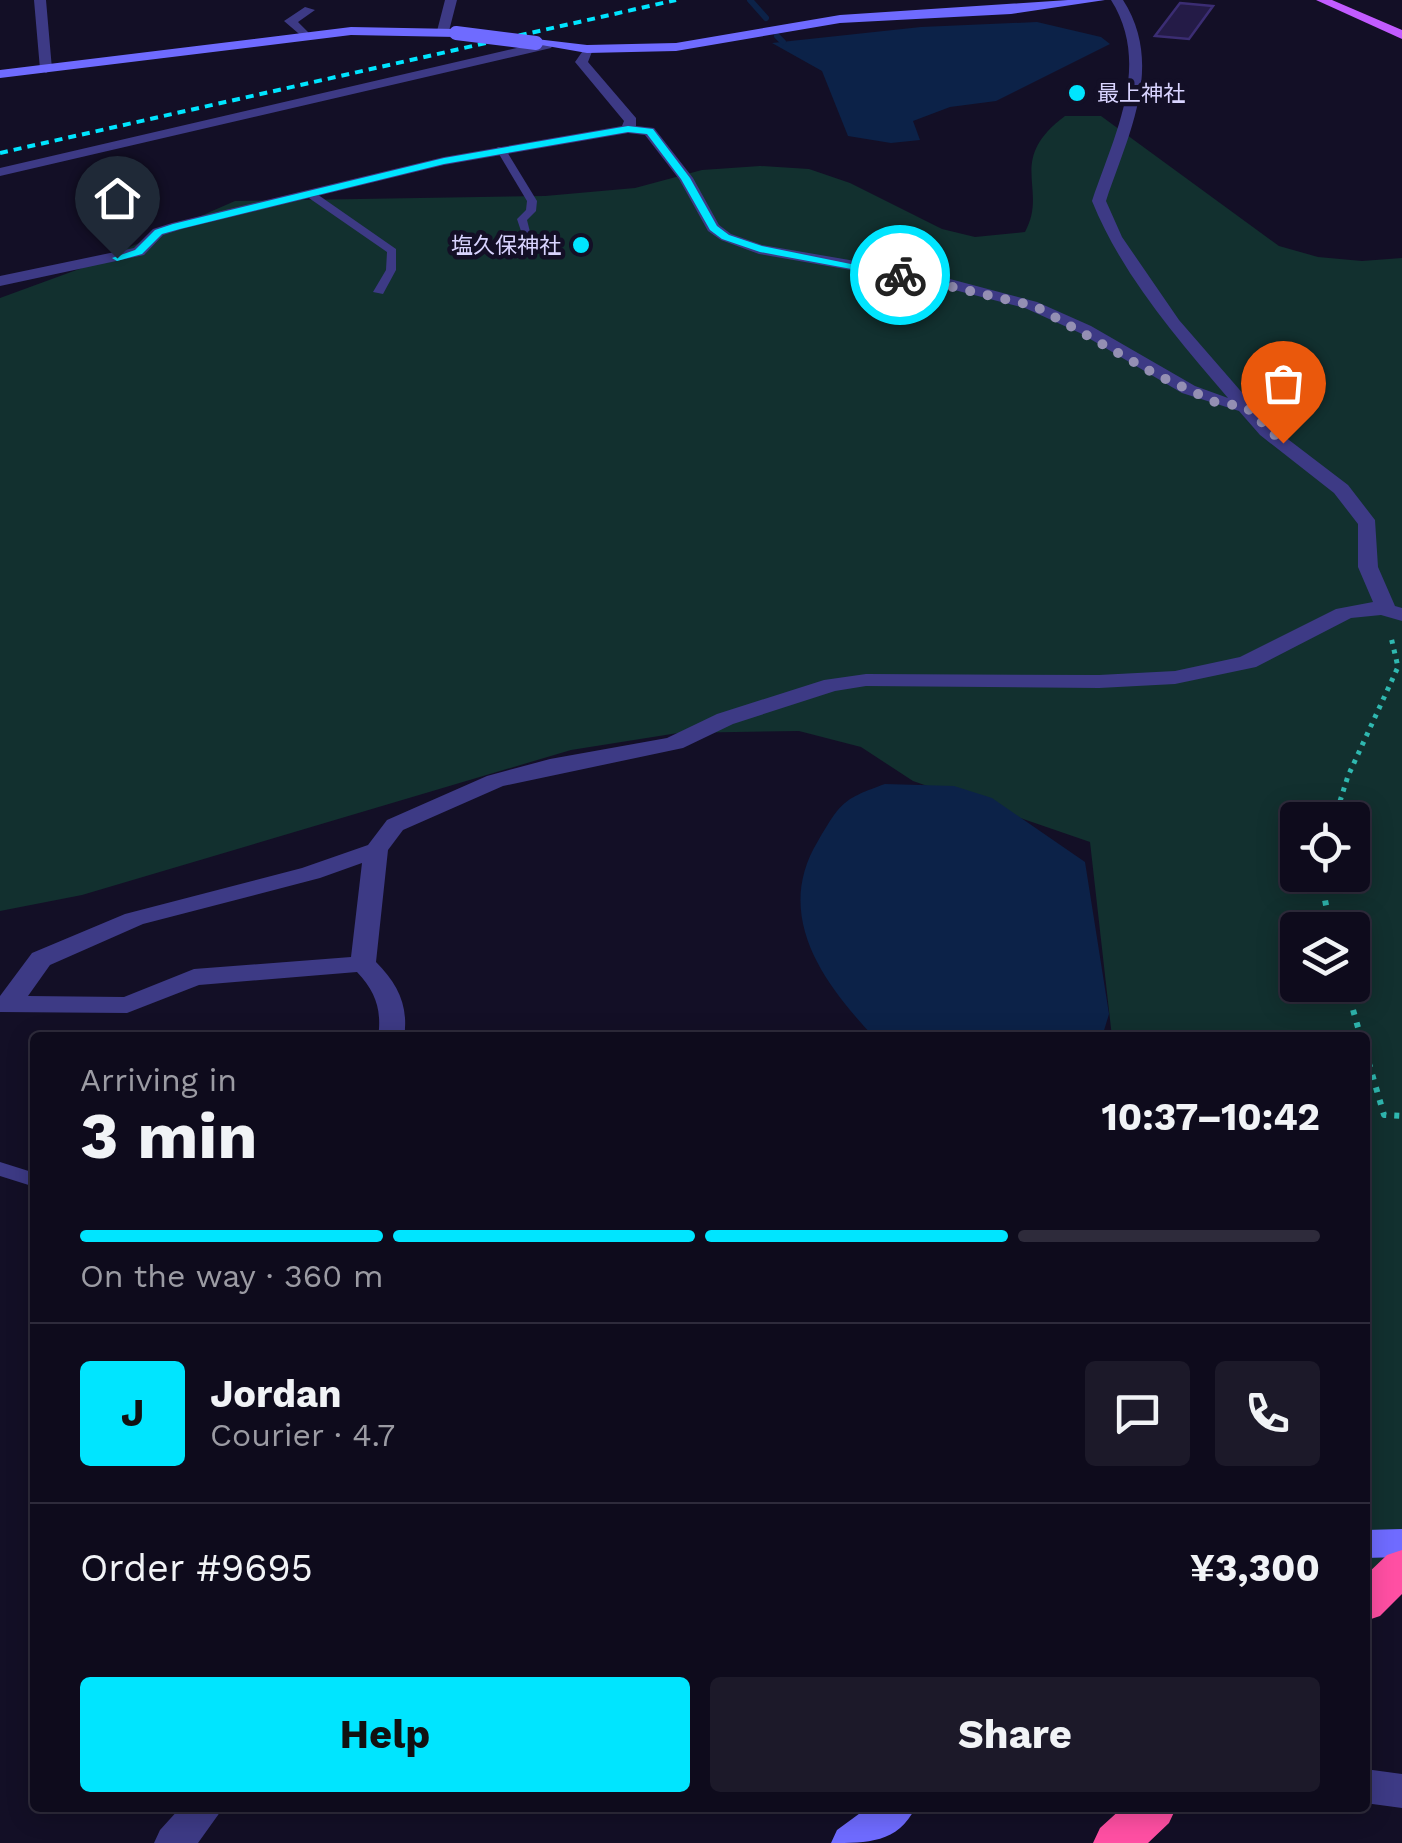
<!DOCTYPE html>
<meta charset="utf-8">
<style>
:root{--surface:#0e0b1c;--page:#1c1929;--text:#f1f3f6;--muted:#9b9ba3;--line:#2e2b3b;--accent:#00e5ff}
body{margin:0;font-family:"Work Sans","Noto Sans JP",sans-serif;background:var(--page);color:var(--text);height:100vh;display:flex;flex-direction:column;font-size:38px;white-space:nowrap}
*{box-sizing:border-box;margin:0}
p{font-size:32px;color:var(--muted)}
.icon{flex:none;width:55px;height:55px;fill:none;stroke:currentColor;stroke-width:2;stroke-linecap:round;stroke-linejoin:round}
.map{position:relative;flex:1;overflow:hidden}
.panel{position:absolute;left:30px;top:1032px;width:1340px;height:780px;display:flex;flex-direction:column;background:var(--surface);border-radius:10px;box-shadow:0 5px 25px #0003,0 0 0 2px var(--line)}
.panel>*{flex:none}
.controls{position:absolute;left:1280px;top:802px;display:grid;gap:20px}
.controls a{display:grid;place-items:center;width:90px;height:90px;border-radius:10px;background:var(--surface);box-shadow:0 5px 25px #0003,0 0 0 2px var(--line);font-size:50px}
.pin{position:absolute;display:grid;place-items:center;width:85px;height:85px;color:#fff;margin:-102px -42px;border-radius:50% 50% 50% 0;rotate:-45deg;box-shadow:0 0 10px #0007}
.pin .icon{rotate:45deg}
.courier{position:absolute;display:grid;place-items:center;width:100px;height:100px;margin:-50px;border:8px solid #00e5ff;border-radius:50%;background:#fff;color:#222;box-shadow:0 2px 12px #0007}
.head em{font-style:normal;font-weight:700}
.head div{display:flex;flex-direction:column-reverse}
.head{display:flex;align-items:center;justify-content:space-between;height:170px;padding:0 50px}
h1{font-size:65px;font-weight:700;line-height:75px}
.bar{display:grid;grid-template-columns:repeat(4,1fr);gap:15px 10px;align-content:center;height:120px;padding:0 50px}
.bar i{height:12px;border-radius:8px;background:var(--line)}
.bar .on{background:var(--accent)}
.bar p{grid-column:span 4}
.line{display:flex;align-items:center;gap:25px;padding:0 50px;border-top:2px solid var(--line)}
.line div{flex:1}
.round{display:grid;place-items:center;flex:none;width:105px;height:105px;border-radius:10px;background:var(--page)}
.action{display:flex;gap:20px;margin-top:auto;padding:20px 50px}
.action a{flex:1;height:115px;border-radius:10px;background:var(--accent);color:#111;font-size:40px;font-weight:700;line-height:115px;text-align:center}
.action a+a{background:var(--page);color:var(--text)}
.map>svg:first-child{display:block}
</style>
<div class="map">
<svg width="1402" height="1843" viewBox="0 0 1402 1843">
<rect width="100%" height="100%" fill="#130f26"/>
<path fill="#12302f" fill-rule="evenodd" d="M1065 116H1101L1279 246 1318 257 1362 261 1402 258V1578L1365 1574V1038L1112 1037 1090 842 913 781 861 747 799 731 678 733 571 750 82 895 0 911V298L82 268 235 201 545 196 635 188 702 170 760 166 809 169 850 183 942 229 975 237 1025 232C1049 188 1005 161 1065 116ZM1298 820H1352V875H1298ZM1298 930H1352V985H1298Z"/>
<path fill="#0c2248" d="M1037 22 1101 37 1110 44 996 101 950 107 913 121 920 140 891 143 848 136 822 71 772 43 921 27Z
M885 784 954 786 992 798 1085 862 1109 1014 1102 1037H874C823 983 773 915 818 841 841 802 843 799 885 784Z"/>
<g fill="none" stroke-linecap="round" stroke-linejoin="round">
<path stroke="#0c2248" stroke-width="6" d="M750 0 766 18
M777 36 783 42"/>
</g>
<path fill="#241b47" stroke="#3b2d73" stroke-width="2.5" d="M1180 3 1213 6 1189 39 1155 36Z"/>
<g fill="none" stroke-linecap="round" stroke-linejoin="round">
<path stroke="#2fb8b0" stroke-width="5" stroke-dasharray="4 6" stroke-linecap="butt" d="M1334 820 1348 776 1398 667 1391 637"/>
<path stroke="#2fb8b0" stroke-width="6" stroke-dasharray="5 8" stroke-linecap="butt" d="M1320 875 1331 930
M1346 985 1361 1038
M1365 1050 1384 1115 1402 1116"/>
<path fill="#3d3a85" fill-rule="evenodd" d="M498 147H504L537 201 536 211 527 220 532 240H524L517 219 526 210 527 201 496 149Z
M306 192H314L396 249V270L383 294 373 292 386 270 387 252 306 196Z
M0 1162 35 1173V1187L0 1176Z"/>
<path fill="#3d3a85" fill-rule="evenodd" d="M34 0H46L52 69 46 73 40 69Z
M445 0H457L449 31 443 35 437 31Z
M1111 0H1123C1165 65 1128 135 1106 201L1122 237 1179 320 1272 427 1348 485 1375 520 1378 567 1395 606 1402 608V621L1381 615 1351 618 1256 667 1175 684 1099 688 866 686 835 691 733 724 683 748 503 786 403 830 388 850 376 962C398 984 409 1006 404 1038H378C382 1010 376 992 357 972L199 985 127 1013 0 1012V996L32 953 125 914 302 868 368 845 387 820 487 776 550 759 667 738 717 714 824 680 866 674 1099 675 1175 671 1240 657 1336 609 1373 602 1358 567V524L1334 493 1260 435 1239 411 1182 393 1080 333 1025 308 931 284 759 254 721 240 708 231 679 179 645 135 628 133 444 165 182 229 163 235 144 255 0 286V276L134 248 153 229 172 223 444 157 622 126 624 121 575 62 587 45 593 49 588 62 636 118V126L654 128 693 178 719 225 731 234 762 245 931 274 1037 302 1091 326 1195 386 1228 398C1176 337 1122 275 1092 201 1114 135 1152 65 1111 0ZM362 863 351 957 194 969 124 997 28 996 50 965 143 924 320 878Z
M305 7 315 10 298 22 311 35 305 39 284 21Z
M547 41 553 45 551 48 0 176V168Z
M1365 1769 1402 1774V1808L1365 1803Z
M180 1808H223L198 1843H154L160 1830Z"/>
<path fill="#6f6bff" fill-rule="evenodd" d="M1068 0H1105L1011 14 840 23 676 51 587 53 530 43 536 39 587 45 676 43 840 15Z
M351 27 456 29 462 33 456 37 351 35 0 78V70Z
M1402 1529V1557L1365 1558V1530Z
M867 1808H915C898 1843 867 1843 831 1843L837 1830Z"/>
<path fill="#c25bff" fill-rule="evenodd" d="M1316 0H1332L1402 30V39Z"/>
<path fill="#ff4fa3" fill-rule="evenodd" d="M1402 1550V1594L1380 1616 1365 1621V1576L1387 1555Z
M1122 1808H1176L1169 1823 1148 1843H1093L1100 1828Z"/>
<path stroke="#00e5ff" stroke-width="4" stroke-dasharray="8 6" stroke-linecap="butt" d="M0 153 676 0"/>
<path stroke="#6f6bff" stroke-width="14" d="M456 33 536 43"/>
</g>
<path fill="#00e5ff" d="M628 126 653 129 690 178 717 226 729 235 762 246 905 275 900 278 760 252 722 239 710 230 681 179 647 134 628 132 444 164 180 229 162 234 142 254 117 261 112 258 135 250 155 230 173 224 444 158Z"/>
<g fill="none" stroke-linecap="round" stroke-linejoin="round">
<path stroke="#948fb3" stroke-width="10" stroke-dasharray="0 18" d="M900 275 1035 306 1155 374 1215 402 1246 407 1283 443"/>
</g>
<g fill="#00e5ff" stroke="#130f26" stroke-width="4">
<circle cx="1077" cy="93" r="10"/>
<circle cx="581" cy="245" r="10"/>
</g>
<g text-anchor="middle" stroke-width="9" stroke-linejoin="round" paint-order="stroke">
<g font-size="22" fill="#d9d4ff" stroke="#130f26" text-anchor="start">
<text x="1097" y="101">最上神社</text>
<text x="561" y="253" text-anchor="end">塩久保神社</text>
</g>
</g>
</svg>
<div class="controls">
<a><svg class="icon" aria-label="locate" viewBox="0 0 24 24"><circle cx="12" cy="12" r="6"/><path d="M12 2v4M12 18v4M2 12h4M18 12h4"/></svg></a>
<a><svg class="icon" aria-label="layers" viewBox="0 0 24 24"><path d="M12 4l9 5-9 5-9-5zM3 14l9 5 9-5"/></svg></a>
</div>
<div class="pin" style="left:1283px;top:443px;background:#ea580c"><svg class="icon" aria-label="bag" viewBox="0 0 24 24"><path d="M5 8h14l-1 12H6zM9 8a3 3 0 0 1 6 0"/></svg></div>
<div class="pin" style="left:117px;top:258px;background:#1f2937"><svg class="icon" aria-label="home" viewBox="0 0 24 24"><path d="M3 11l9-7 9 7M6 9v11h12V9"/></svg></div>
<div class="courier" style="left:900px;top:275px"><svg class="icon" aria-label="bike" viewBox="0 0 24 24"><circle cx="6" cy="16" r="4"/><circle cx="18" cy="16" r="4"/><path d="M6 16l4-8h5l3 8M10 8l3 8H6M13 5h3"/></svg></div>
<section class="panel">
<div class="head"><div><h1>3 min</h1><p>Arriving in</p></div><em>10:37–10:42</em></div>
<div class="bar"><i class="on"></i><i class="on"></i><i class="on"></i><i></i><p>On the way · 360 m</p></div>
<div class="line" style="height:180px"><b class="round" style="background:var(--accent);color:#111">J</b><div><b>Jordan</b><p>Courier · 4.7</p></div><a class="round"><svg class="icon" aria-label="chat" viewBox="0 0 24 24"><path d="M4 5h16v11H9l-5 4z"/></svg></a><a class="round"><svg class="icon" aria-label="phone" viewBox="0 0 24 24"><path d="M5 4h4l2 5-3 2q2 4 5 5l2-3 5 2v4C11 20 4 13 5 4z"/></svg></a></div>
<div class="line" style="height:130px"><div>Order #9695</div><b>¥3,300</b></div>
<div class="action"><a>Help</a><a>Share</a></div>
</section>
</div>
